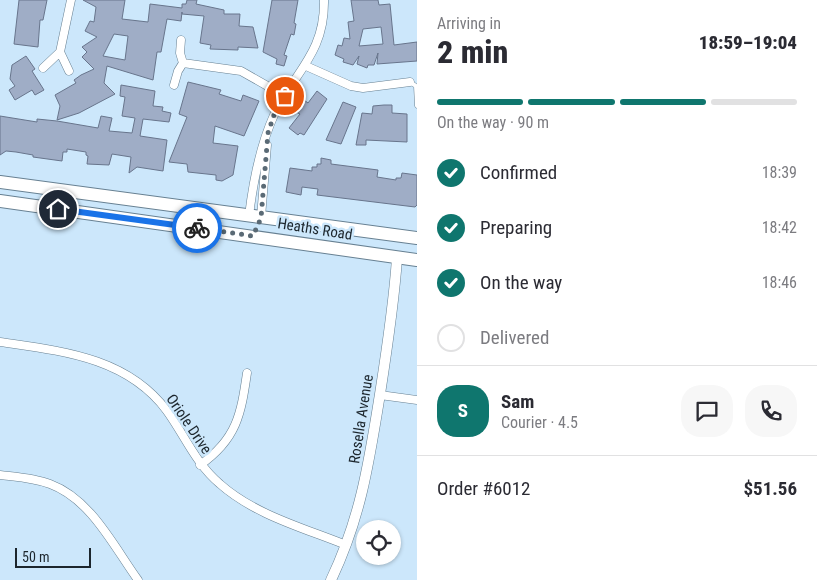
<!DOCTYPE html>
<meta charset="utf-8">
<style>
:root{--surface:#fff;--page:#f7f7f7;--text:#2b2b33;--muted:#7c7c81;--line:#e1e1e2;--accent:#0f766e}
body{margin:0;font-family:"Roboto Condensed",sans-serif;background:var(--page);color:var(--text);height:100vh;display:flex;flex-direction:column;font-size:19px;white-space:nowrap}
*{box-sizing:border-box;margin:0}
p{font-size:16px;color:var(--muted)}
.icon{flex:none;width:28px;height:28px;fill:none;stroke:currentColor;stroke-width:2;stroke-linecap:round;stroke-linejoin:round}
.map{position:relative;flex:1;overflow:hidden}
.details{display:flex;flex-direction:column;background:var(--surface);width:400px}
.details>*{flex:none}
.fabs{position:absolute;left:356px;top:520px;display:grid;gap:10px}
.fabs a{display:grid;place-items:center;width:45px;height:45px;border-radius:50%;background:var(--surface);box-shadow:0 1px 4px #0004;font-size:25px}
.scale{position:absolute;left:15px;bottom:12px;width:76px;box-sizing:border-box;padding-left:5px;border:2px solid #1c262d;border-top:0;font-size:14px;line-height:18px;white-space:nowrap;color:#1c262d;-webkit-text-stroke:4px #cce7fb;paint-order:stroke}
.pin{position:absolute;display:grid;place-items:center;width:42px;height:42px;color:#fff;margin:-21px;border:2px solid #fff;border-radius:50%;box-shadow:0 1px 5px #0007}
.courier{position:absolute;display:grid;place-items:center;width:50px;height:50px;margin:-25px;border:4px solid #1a73e8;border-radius:50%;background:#fff;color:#222;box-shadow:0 1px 6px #0007}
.head em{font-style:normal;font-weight:800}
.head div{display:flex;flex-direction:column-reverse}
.head{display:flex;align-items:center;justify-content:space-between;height:85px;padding:0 20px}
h1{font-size:32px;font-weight:800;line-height:38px}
.bar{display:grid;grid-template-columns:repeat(4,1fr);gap:8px 5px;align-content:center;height:60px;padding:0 20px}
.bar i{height:6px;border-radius:4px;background:var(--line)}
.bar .active{background:var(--accent)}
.bar p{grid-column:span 4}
.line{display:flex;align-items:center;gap:12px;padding:0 20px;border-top:1px solid var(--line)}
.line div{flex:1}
.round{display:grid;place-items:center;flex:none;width:52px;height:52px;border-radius:20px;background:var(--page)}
ol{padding:0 20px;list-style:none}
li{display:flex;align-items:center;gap:15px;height:55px}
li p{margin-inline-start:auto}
li .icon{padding:5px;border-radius:50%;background:var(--accent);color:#fff;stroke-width:4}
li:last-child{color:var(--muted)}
li i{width:28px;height:28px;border:2px solid var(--line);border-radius:50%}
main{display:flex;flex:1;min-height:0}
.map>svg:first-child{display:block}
</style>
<main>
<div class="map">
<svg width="417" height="580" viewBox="0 0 417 580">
<rect width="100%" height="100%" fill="#cce7fb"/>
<path fill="#9fadc6" stroke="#68758c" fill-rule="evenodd" d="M19 0H47L43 20H40L38 47 14 44Z
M83 0H125L122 19 148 22 150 4 182 8V4H186L187 0H197L196 4 224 10V14H240L239 26 253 27 258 48 238 47V50L210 49 211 45 200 43 204 16 182 14V12L181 21 167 19 161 52H157L153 80 107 66 104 83 115 94 79 113 57 120 60 106 55 95 76 83 74 80 81 75 94 69 82 57 87 52 82 47 97 37 85 31 90 21 94 22 96 7ZM114 34 128 36 125 60 103 56Z
M272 0H298L294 23 296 24 294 35 291 34 284 55 287 56 284 66 276 64 277 59 263 52Z
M351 0H378L379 5 390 4 394 45 417 42V61L377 64 378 53 374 65H368L367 68 357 64 359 56 353 65 343 62 344 59 335 55 338 45 342 46 344 38 350 39 348 22 354 21ZM381 27 383 44 359 46 363 29Z
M26 56 35 69 32 71 44 90 35 95 32 90 15 100 9 90 15 86 10 79 12 65Z
M188 82 221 90 219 94 241 101 243 95 259 101 244 136 215 126 213 143 238 146 233 175 222 181 216 180V175L188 172 187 164 169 162 187 117 179 114Z
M121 85 155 91 153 106 163 107 162 111 171 113 169 122 143 119 140 136 167 140 163 171 137 167 129 173 131 157 112 154 109 165 87 164 88 156 86 155V152L67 149V152H63L62 161 33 157V155L16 152 6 151 0 155V116L37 122V119L57 121 98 128 101 116 112 118 109 131 132 133 135 118 122 116 125 97 120 96Z
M317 91 327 99 304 135 300 133 298 135 289 128 300 114 296 112 304 100 308 103Z
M343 102 356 107 341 144 326 140Z
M384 105H392V113L407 114V142L366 140V145H356L362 113 372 114 373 106Z
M321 158 331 160V164L378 170 377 177 396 180V178H401L402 173 417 175V205L415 207 317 195 318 189 302 187 301 195 286 192 290 168 312 171V167H317V164H321Z"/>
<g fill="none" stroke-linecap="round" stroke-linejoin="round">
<g stroke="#678092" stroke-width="5">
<path id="service" d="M410 82 416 86 417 106"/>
</g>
<g stroke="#678092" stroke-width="9">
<path id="minor" d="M181 40 180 53 183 63
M60 52 71 0
M183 63 241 71 285 96
M306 66 351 86 363 88 410 82
M43 68 60 52 69 71
M174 85 178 71 183 63
M249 216C253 182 260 146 274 115 294 72 325 54 324 0
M261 217 267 145
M0 342C61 351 127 357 167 411 185 436 196 464 220 484 255 515 304 528 346 545
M380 395 417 400
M200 465C237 439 241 414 247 373
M0 475C16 477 34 478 50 484 91 499 114 547 138 580"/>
</g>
<g stroke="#678092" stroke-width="11">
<path id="tertiary" d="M331 580C361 517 369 462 380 394 387 349 394 303 397 258"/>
</g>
<g stroke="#678092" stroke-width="14">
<path id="primary" d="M0 182 417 238
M0 201 417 260"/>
</g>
<use href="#service" stroke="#fff" stroke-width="4"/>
<use href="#minor" stroke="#fff" stroke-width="8"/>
<use href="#tertiary" stroke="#fff" stroke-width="10"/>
<use href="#primary" stroke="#fff" stroke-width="12"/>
</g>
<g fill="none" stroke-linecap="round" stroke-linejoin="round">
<path stroke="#5a6a75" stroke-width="5" stroke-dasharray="0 9" d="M197 228 253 236 261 218 268 133 274 115 285 96"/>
<path stroke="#1a73e8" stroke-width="6" d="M58 209 197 228"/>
</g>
<g text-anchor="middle" stroke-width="5" stroke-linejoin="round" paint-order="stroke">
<g font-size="15" fill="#1c262d" stroke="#cce7fb">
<text transform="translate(315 229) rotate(9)" y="5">Heaths Road</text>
<text transform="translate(361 419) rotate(-81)" y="5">Rosella Avenue</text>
<text transform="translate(189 424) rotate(56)" y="5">Oriole Drive</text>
</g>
</g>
</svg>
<div class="fabs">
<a><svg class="icon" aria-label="locate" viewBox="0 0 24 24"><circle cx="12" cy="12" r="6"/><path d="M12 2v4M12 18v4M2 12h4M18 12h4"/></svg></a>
</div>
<div class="scale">50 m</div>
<div class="pin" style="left:285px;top:96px;background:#ea580c"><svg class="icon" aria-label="bag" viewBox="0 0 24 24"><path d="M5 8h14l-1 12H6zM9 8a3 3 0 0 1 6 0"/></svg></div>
<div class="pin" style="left:58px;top:209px;background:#1f2937"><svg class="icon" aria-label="home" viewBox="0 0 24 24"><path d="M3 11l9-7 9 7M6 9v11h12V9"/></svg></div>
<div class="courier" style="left:197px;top:228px"><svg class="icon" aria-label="bike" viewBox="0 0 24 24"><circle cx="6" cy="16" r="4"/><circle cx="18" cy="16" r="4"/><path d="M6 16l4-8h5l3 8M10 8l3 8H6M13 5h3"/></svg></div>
</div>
<section class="details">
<div class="head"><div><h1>2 min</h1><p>Arriving in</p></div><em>18:59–19:04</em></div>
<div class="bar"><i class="active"></i><i class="active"></i><i class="active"></i><i></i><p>On the way · 90 m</p></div>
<ol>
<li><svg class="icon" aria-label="check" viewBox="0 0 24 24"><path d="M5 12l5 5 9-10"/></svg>Confirmed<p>18:39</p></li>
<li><svg class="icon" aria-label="check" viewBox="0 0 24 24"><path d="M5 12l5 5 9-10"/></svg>Preparing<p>18:42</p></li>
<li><svg class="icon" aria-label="check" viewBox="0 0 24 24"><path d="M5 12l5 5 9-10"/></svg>On the way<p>18:46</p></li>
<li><i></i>Delivered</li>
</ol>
<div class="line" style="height:90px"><b class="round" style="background:var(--accent);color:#fff">S</b><div><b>Sam</b><p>Courier · 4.5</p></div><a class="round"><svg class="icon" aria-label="chat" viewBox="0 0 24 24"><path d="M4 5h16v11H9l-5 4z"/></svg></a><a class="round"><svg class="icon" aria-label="phone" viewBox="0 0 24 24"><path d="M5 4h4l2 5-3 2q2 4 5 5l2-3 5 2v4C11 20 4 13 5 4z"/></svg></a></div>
<div class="line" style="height:65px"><div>Order #6012</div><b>$51.56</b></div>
</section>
</main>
